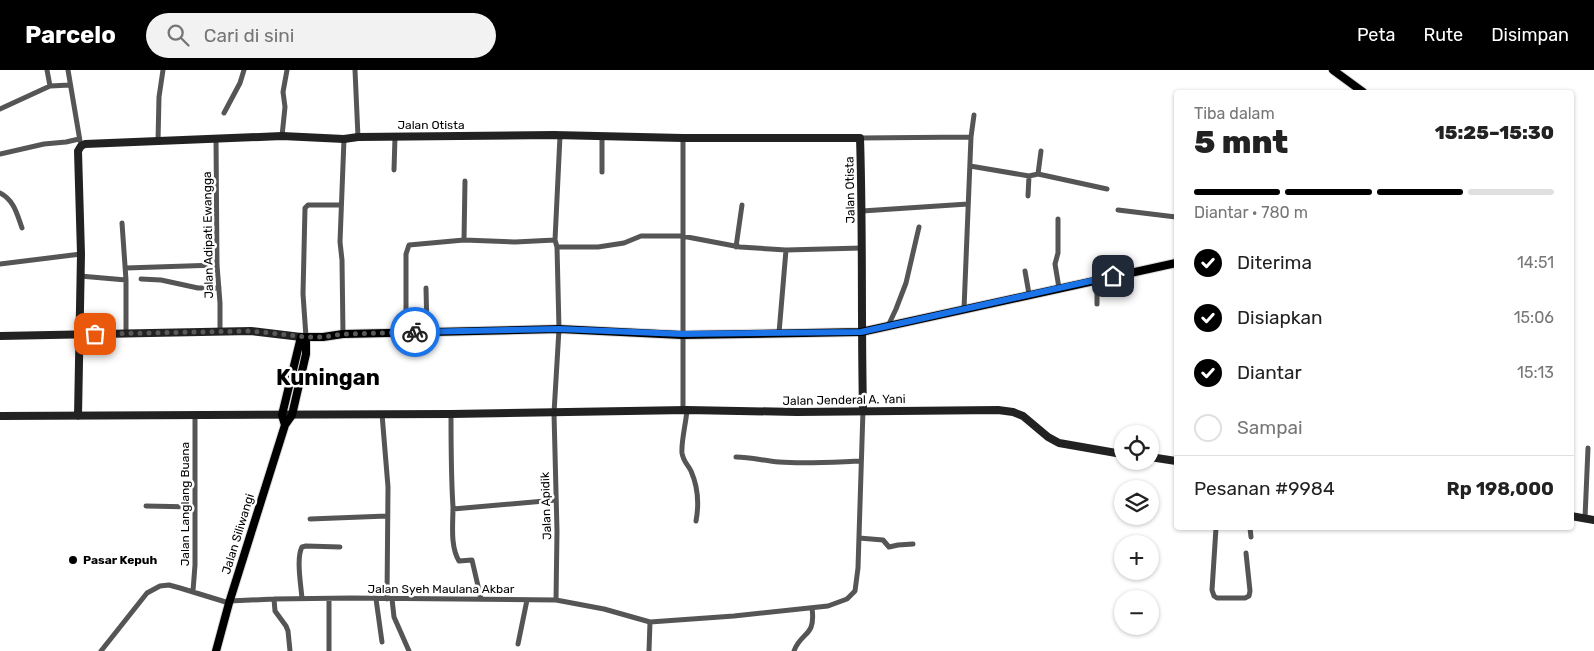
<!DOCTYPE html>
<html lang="id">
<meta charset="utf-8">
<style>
:root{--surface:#fff;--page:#f2f2f2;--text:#222;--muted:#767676;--line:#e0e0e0;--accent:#000}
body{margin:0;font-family:Rubik,sans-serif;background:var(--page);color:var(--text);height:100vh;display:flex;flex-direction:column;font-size:19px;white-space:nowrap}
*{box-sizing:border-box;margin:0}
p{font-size:16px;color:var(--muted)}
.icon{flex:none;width:28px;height:28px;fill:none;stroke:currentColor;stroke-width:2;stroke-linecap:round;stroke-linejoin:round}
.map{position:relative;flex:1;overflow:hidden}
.sheet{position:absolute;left:1174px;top:20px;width:400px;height:440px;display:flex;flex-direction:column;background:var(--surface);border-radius:5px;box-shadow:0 1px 4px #0004}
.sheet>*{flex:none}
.controls{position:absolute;left:1114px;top:355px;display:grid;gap:10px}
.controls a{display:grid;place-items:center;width:45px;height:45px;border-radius:50%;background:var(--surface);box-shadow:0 1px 4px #0004;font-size:25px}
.pin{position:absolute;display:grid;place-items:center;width:42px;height:42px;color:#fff;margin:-21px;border-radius:10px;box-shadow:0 2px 8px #0006}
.courier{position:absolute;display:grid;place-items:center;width:50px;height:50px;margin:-25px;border:4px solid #1a73e8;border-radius:50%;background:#fff;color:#222;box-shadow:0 1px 6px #0007}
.head em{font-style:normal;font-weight:800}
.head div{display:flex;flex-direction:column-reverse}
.head{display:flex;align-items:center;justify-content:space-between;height:85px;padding:0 20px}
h1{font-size:32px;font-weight:800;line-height:38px}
.bar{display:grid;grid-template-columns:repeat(4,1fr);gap:8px 5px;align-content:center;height:60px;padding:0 20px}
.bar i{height:6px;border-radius:4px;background:var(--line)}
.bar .current{background:var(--accent)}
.bar p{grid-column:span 4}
.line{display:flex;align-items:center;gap:12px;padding:0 20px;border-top:1px solid var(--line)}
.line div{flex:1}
ol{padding:0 20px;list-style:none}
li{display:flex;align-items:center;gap:15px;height:55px}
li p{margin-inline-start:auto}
li .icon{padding:5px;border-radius:50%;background:var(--accent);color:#fff;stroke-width:4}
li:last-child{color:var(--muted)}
li i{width:28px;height:28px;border:2px solid var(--line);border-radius:50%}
header{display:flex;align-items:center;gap:30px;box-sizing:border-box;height:70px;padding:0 25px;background:var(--accent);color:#fff}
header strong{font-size:24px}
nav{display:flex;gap:28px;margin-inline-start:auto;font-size:18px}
.search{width:350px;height:45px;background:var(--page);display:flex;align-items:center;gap:12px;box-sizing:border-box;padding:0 18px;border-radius:28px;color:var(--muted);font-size:19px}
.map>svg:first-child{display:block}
</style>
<header>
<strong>Parcelo</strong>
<div class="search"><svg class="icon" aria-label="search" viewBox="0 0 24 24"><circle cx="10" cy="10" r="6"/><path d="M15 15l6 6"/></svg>Cari di sini</div>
<nav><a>Peta</a><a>Rute</a><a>Disimpan</a></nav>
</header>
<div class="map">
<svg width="1594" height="581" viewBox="0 0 1594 581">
<rect width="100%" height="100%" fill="#fff"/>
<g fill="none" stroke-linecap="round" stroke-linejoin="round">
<g stroke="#dbdbdb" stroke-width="10">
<path id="primary" d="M1333 0 1363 22
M285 355 282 345 301 267H323L343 264 559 259 682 265 861 262 1176 193
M216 581 229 533 285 355 292 345 306 284V267"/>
</g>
<path stroke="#555" stroke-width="5" d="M47 0 50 16
M68 0 80 71
M355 0 358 67
M0 39 50 16 70 15
M224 43 240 13 244 0
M282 66 285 37 283 22 287 0
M216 68 217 195 220 233V261
M860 68 971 67
M158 71 159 27 163 0
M0 84 44 74 66 72 79 69
M970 96 1029 106 1038 104 1107 119
M394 100 395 67
M602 102V66
M1038 104 1041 81
M0 123C14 130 17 144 22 158
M1028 126 1029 106
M1118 140 1176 147
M862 141 968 134
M1058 149V183L1055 194 1059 218
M122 153 126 210
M464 170 465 111
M557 177H598L624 173 641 166H682L740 177 786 180 862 178
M736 177 742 135
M0 194 81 184
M126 198 217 195
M1025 201 1029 224
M80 206 126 210V263
M141 209 161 210 198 218H219
M426 218 427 261
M1097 234V210
M964 239 971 67 974 45
M888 256 896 239 906 213 919 157
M406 262V184L409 175 464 170 515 172 555 170
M779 263 786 180
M343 264 342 190 340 172 344 69
M306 267 303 224 305 138 308 135H341
M683 340V68
M687 340C686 353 681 372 682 383 683 391 688 395 691 401 698 417 699 435 696 451
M382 344 388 417 387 529
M451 344C451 375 451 406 453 437 453 454 450 476 459 491L472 490 481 529
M736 387C751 387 765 391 779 392 806 394 834 392 861 391
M146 436 195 437
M453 439 556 430
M1585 448 1588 378
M310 449 387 446
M1216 458 1212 520 1214 526 1217 528H1245L1249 526 1250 521 1246 483
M1250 458 1251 467
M859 468 883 470 889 477 898 475 913 474
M193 521 195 495V346
M274 529 275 541 286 556 288 561 290 581
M302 529C301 515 296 488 302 477L306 476 340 477
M376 529 382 572
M392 529 394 547 409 581
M556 530 557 461 554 343 559 259 557 177 555 170 560 66
M229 531 274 529 351 528 556 530 604 539 650 552 734 546 828 536 847 529 855 521 858 498 863 340
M518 574 527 530
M101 581 147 523 160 516 169 515 180 518 229 533
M329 581V529
M649 581 650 552
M794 581C801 561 816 568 812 538"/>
<path stroke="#222" stroke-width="8" d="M0 266 251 261 301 267
M0 346 451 344 687 340 797 342 998 340 1013 342 1023 346 1048 367 1059 373 1122 384
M78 346 81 184 78 81 81 76 85 74 282 66 344 69 358 67 554 65 683 68H860C863 159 861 249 863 340
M1150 387 1176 391
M1571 446 1594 450"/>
<use href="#primary" stroke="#000" stroke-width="8"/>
</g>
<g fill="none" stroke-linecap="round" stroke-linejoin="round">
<path stroke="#595959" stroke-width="5" stroke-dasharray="0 9" d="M95 264 251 261 306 267H323L343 264 415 262"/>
<path stroke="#1a73e8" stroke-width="6" d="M415 262 559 259 682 264 861 262 1113 206"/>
</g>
<circle fill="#000" stroke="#fff" stroke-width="2" cx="73" cy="490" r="5"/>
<g text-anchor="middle" stroke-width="5" stroke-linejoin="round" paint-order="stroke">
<g font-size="12" fill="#000" stroke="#fff">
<text x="431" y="59">Jalan Otista</text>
<text transform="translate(850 120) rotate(-91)" y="4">Jalan Otista</text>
<text transform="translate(208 165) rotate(-91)" y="4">Jalan Adipati Ewangga</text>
<text transform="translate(844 330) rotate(-1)" y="4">Jalan Jenderal A. Yani</text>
<text transform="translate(185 434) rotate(-90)" y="4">Jalan Langlang Buana</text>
<text transform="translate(546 436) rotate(-92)" y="4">Jalan Apidik</text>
<text transform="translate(238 464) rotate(-73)" y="4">Jalan Siliwangi</text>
<text x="441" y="523">Jalan Syeh Maulana Akbar</text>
</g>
<g font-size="12" font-weight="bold" fill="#000" stroke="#fff" text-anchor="start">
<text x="83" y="494">Pasar Kepuh</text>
</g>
<g font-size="22" font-weight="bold" fill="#000" stroke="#fff">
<text x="328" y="315">Kuningan</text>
</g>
</g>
</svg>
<div class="controls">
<a><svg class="icon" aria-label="locate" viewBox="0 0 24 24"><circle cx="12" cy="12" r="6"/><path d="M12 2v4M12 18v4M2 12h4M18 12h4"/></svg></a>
<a><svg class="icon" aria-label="layers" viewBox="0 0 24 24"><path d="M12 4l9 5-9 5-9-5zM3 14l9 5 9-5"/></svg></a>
<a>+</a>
<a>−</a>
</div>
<div class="pin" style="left:95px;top:264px;background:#ea580c"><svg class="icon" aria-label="bag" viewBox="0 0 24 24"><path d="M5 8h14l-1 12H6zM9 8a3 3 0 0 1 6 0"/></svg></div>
<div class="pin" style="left:1113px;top:206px;background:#1f2937"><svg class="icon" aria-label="home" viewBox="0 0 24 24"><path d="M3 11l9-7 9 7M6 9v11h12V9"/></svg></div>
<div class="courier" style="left:415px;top:262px"><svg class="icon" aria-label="bike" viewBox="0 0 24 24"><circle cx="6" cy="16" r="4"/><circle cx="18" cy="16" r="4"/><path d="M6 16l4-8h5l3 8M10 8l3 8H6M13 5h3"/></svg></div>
<section class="sheet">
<div class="head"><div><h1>5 mnt</h1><p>Tiba dalam</p></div><em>15:25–15:30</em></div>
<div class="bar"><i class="current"></i><i class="current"></i><i class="current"></i><i></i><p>Diantar · 780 m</p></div>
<ol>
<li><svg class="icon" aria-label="check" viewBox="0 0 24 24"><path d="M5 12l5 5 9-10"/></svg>Diterima<p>14:51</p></li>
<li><svg class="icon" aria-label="check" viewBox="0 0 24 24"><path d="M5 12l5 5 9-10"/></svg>Disiapkan<p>15:06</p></li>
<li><svg class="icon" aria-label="check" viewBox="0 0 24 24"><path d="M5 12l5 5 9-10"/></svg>Diantar<p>15:13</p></li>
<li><i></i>Sampai</li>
</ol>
<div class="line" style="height:65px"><div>Pesanan #9984</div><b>Rp 198,000</b></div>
</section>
</div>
